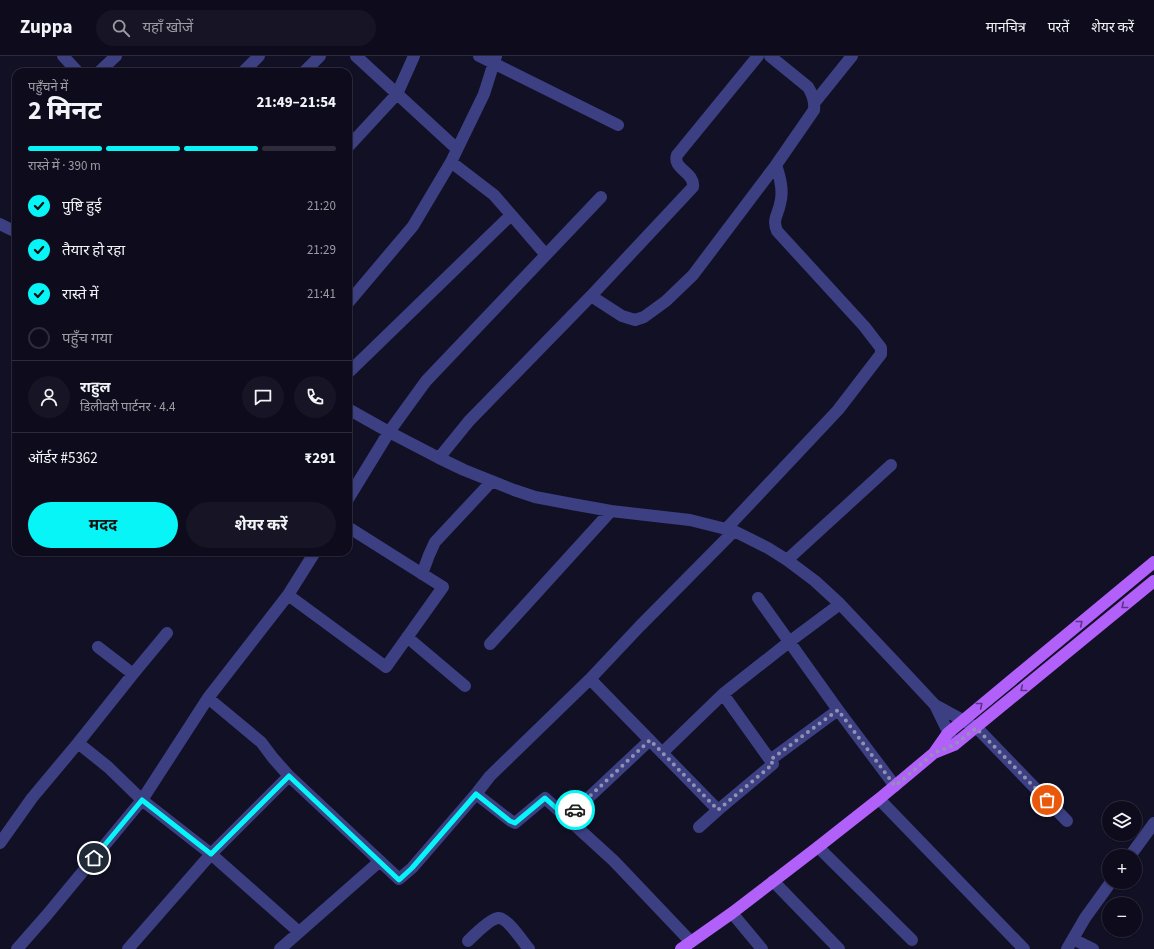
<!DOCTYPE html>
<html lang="hi">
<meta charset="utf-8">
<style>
:root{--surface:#0e0c1c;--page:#171525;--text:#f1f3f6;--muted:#9b9ba3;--line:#2e2c3b;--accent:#08f5f7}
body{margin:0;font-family:"Source Sans 3","Noto Sans Devanagari",sans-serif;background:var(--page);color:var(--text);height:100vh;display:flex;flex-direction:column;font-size:15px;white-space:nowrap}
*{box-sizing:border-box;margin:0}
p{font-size:13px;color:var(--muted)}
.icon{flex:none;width:22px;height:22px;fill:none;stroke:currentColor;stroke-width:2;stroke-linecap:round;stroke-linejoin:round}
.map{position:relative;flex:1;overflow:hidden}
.side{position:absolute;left:12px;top:12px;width:340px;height:488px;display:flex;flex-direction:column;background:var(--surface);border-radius:12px;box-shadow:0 1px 3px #0004,0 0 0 1px var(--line)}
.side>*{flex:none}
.buttons{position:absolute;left:1102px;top:745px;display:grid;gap:8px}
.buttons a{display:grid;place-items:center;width:40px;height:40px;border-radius:50%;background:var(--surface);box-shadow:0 1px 3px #0004,0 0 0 1px var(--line);font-size:20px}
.pin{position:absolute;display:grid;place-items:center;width:34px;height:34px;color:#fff;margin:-17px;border:2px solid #fff;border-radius:50%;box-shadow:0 1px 4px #0007}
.courier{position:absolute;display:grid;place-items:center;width:40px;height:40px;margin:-20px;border:3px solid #08f5f7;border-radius:50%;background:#fff;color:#222;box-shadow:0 1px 5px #0007}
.overview em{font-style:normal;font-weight:700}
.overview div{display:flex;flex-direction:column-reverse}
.overview{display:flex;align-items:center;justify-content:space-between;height:68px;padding:0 16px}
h1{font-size:26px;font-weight:700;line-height:30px}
.bar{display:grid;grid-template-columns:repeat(4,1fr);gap:6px 4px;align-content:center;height:48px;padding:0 16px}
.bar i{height:5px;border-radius:3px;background:var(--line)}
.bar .current{background:var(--accent)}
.bar p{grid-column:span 4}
.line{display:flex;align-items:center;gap:10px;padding:0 16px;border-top:1px solid var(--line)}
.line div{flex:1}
.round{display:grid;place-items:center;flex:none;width:42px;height:42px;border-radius:21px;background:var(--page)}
ol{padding:0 16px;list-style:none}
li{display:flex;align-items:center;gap:12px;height:44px}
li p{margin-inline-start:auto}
li .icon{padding:4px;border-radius:50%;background:var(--accent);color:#111;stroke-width:4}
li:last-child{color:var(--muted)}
li i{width:22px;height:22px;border:2px solid var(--line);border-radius:50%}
.button{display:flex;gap:8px;margin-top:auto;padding:8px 16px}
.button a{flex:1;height:46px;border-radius:24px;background:var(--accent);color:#111;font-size:16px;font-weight:700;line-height:46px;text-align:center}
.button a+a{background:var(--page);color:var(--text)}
header{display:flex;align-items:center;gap:24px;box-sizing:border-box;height:56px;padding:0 20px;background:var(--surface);border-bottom:1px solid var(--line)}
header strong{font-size:19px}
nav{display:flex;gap:22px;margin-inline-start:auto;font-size:14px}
.search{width:280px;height:36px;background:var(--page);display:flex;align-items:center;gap:10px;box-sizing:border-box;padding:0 14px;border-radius:22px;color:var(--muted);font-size:15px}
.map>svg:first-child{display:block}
</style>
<header>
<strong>Zuppa</strong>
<div class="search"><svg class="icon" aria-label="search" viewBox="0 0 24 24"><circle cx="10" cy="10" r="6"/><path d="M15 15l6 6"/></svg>यहाँ खोजें</div>
<nav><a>मानचित्र</a><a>परतें</a><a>शेयर करें</a></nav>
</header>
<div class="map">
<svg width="1154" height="893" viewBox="0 0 1154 893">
<rect width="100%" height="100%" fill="#121025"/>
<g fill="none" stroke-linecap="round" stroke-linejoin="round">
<path stroke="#3c4083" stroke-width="12" d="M63 0 78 16
M356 0 457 93
M479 0 618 69
M99 16 116 0
M243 16 259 0
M304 16 320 0
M815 46 852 0
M348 91 397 38 414 0
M451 106 494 139 546 199
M0 168 16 176
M591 240 693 131C695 116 672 113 677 99L758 0
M348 247 413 170 451 106 484 38 496 0
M348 317 511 159
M348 353 389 376 439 402 464 414 514 434 535 441 572 448 611 455 690 464 734 475 768 492 787 504 815 525 840 548 892 603 935 649 953 686
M439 402 469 365 591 240 622 260 635 264 644 261 666 245 693 219 776 109
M348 443 389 376 426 325 601 141
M726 473 838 354 881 298V292L864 270 777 175C772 163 778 159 780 148 784 135 780 121 776 109L814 54C815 45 813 39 808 31L770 0
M787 504 891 409
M422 518 429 499 435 486 492 425
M288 539 386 611 443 531 348 471
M758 542 838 654
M407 581 465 630
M490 588 611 455
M98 591 133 618 78 687 108 711 142 744 211 798 299 876
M133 618 167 577
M590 623 718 754 699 771
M723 638 789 586 840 548
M208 642 261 686 273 702 289 720 399 823 412 812 476 738 511 765 515 767 545 742 614 805 691 886
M935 649 977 672 1067 765
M662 697 723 638 773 708 718 754
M770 704 838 654 895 730
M476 738 490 720 590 623 640 570 734 475
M879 743 1024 893
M567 762 650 684
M0 787 32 742 78 687
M818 791 912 884
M1130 800 1154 767
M773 825 839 893
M732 857 762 893
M1073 883 1093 893
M468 885C474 879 490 863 498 862 507 861 523 886 529 893
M17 893 46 860 142 744 208 642 288 539 315 496
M128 893 211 798 289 720
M280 893 380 805
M1067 893 1085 862 1111 826"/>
<path stroke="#b260fa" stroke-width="12" d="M934 697 954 689 1154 525
M681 893 732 857 818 791 879 743 934 697 948 677 1154 506"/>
</g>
<defs><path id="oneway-chevron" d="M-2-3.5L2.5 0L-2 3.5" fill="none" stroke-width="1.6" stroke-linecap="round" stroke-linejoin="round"/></defs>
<g stroke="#5a3485">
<use href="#oneway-chevron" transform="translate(1124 550) rotate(141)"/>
<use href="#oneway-chevron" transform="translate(1080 567) rotate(-39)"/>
<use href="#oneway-chevron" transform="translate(1023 633) rotate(141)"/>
<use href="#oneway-chevron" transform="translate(980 649) rotate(-39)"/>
</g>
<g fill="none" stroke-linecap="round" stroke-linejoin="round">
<path stroke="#9191b2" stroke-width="4" stroke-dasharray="0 7.2" d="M575 754 650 684 718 754 773 708 770 704 838 654 895 730 934 697 954 689 976 672 1047 744"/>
<path stroke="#08f5f7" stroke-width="5" d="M94 802 142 744 211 798 289 720 399 824 412 812 476 738 510 765 515 767 545 742 567 762 575 754"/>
</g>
</svg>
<div class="buttons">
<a><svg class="icon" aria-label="layers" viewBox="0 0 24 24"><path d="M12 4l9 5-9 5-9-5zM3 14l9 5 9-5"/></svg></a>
<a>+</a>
<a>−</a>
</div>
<div class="pin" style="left:1047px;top:744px;background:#ea580c"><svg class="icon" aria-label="bag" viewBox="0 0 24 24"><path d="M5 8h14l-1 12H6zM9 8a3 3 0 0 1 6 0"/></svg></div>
<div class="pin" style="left:94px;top:802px;background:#1f2937"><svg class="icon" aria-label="home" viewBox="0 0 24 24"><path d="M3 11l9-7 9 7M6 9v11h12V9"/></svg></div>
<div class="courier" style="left:575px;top:754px"><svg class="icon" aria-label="car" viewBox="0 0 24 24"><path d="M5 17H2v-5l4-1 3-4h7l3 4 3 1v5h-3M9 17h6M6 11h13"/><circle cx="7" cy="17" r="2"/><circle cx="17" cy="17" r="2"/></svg></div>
<section class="side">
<div class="overview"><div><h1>2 मिनट</h1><p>पहुँचने में</p></div><em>21:49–21:54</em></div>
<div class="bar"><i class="current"></i><i class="current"></i><i class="current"></i><i></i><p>रास्ते में · 390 m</p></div>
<ol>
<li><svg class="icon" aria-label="check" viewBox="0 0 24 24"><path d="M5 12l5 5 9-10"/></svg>पुष्टि हुई<p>21:20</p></li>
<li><svg class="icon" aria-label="check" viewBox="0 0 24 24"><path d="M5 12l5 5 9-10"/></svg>तैयार हो रहा<p>21:29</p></li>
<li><svg class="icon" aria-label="check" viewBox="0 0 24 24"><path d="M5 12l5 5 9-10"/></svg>रास्ते में<p>21:41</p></li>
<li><i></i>पहुँच गया</li>
</ol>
<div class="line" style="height:72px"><a class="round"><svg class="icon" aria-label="person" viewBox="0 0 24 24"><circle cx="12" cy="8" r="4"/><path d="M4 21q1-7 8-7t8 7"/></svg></a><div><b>राहुल</b><p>डिलीवरी पार्टनर · 4.4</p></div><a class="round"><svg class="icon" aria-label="chat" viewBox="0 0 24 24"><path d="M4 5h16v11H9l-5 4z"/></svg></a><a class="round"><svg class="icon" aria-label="phone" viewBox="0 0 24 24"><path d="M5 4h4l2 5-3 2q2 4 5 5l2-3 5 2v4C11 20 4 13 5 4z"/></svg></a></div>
<div class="line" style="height:52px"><div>ऑर्डर #5362</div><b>₹291</b></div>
<div class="button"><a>मदद</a><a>शेयर करें</a></div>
</section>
</div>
